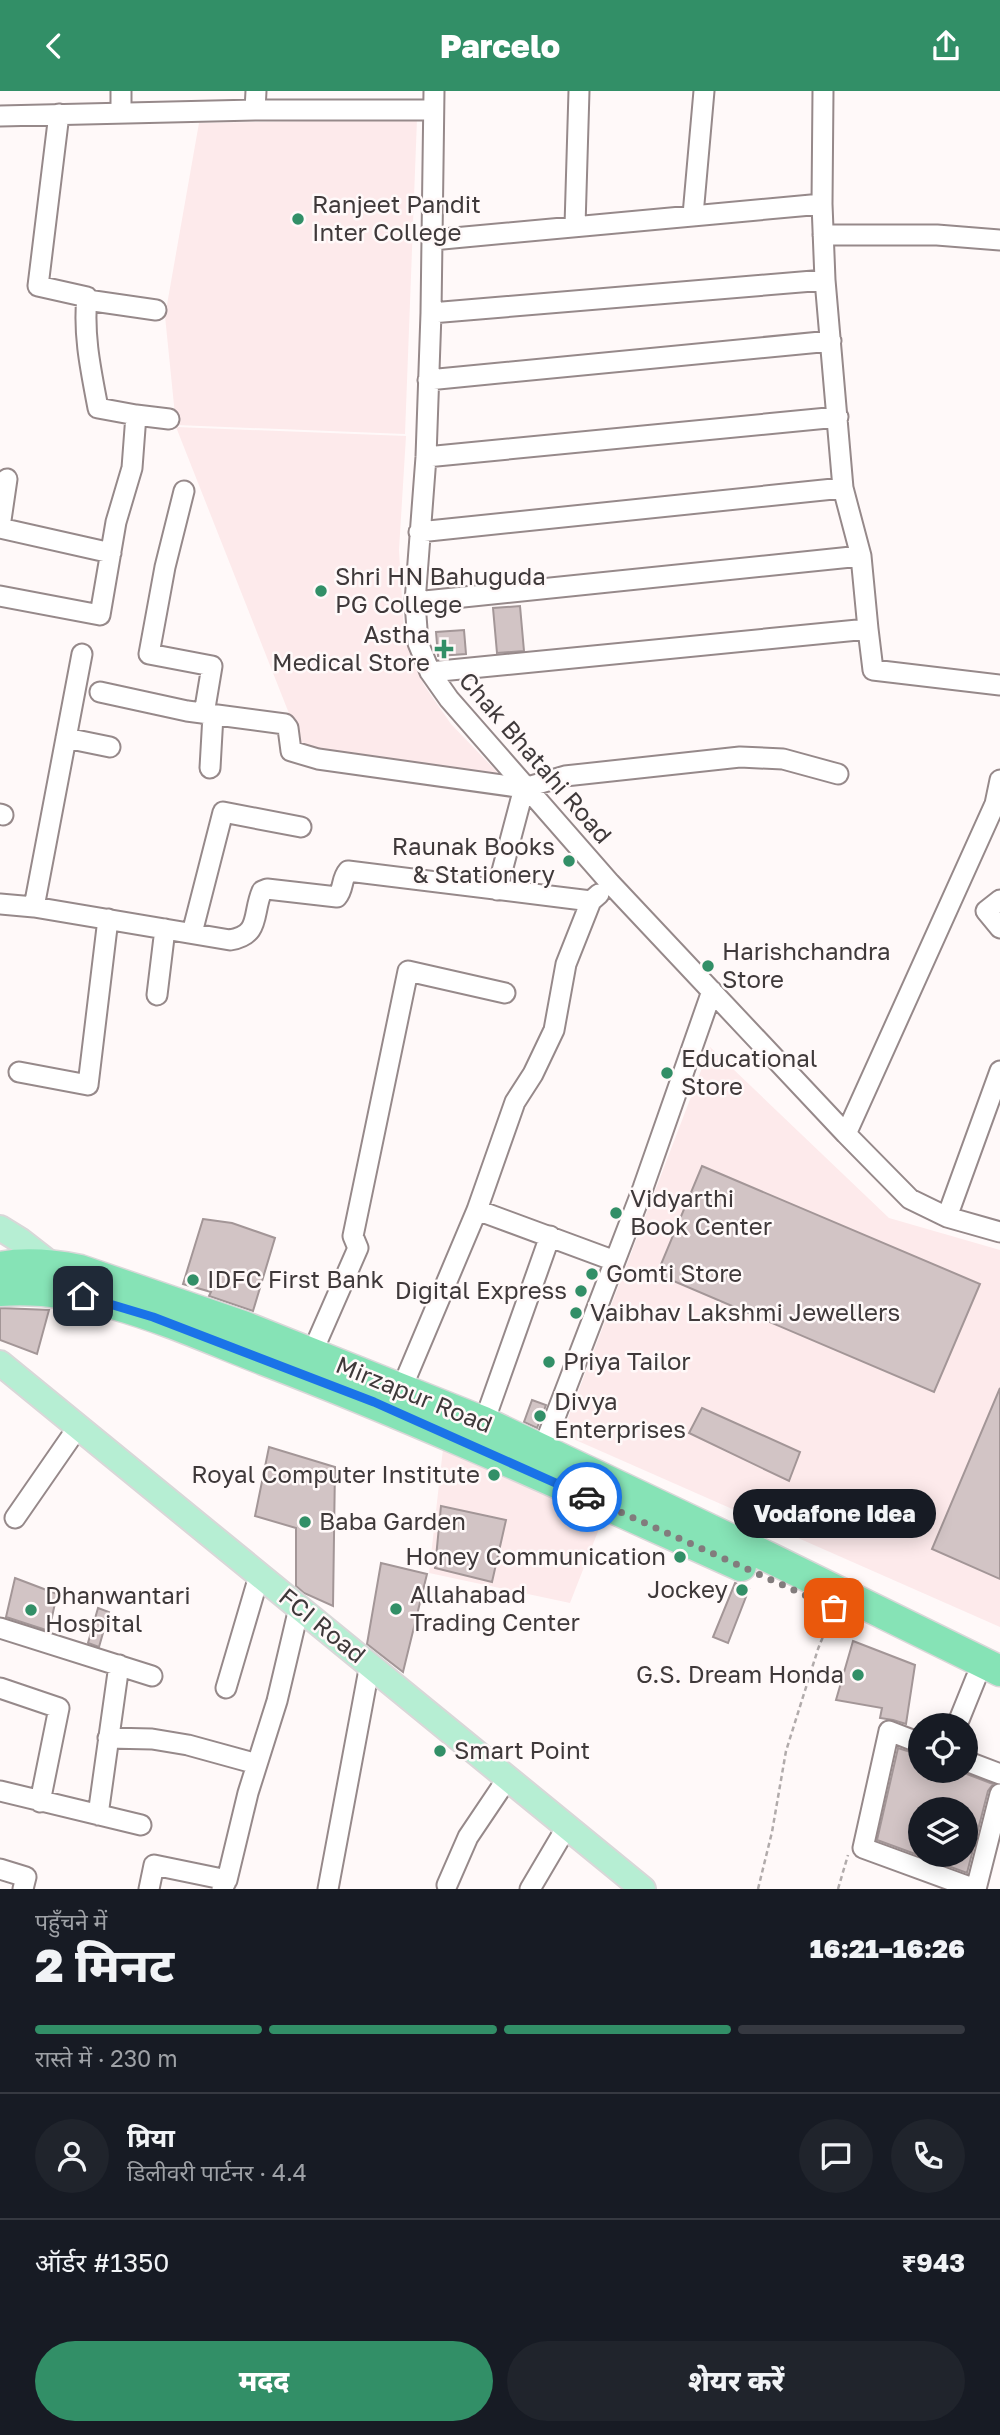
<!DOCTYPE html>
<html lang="hi">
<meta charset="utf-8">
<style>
:root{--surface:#171b24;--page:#20242c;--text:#f1f3f6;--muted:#9ea1a6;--line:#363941;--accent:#328f67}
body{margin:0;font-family:"Golos Text","Noto Sans Devanagari",sans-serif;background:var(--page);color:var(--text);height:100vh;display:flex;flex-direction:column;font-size:26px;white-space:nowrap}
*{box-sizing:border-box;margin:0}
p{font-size:23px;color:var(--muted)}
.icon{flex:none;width:38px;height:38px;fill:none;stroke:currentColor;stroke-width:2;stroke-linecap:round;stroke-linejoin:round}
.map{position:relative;height:1798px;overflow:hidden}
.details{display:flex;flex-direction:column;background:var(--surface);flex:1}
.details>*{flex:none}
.fabs{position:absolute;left:908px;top:1622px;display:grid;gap:14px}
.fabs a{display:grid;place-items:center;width:70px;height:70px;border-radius:50%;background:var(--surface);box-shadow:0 4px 18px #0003;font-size:35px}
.pin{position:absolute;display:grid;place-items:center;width:60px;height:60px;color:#fff;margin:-30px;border-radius:14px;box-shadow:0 4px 10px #0006}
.courier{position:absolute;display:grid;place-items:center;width:70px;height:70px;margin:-35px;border:5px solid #1a73e8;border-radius:50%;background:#fff;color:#222;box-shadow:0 2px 9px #0007}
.bubble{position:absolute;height:49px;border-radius:24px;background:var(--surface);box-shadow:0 4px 18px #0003;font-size:23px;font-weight:800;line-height:49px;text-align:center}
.overview em{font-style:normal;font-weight:800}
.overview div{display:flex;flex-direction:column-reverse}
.overview{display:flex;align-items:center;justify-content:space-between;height:119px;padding:0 35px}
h1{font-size:46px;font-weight:800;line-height:52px}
.bar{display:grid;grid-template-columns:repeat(4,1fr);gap:10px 7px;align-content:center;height:84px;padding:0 35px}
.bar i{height:9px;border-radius:5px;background:var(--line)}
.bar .selected{background:var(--accent)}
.bar p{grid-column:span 4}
.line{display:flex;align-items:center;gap:18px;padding:0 35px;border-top:2px solid var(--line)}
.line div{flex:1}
.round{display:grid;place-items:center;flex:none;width:74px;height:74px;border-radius:37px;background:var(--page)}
.button{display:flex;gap:14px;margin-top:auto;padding:14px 35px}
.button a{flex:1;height:80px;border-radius:42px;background:var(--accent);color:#fff;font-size:28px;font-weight:800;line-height:80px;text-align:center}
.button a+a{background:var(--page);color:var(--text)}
header{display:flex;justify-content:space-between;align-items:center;height:91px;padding:0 35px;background:var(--accent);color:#fff;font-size:32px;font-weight:800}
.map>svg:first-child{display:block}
</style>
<header><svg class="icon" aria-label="back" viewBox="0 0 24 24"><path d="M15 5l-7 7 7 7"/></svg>Parcelo<svg class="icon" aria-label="share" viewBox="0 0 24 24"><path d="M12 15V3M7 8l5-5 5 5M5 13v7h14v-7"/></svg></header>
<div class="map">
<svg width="1000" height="1798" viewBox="0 0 1000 1798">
<rect width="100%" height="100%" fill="#fff9f9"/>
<path fill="#fdeaeb" d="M417 28 405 343 176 334 165 225 199 32Z
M176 336 406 345 399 459 404 541 424 594 451 633 502 686 303 658Z
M710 956 889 1127 1000 1159V1536L562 1343Z
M443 1358 604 1425 570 1512 429 1482Z"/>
<path fill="#d2c4c5" stroke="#a39697" stroke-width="2" fill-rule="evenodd" d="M520 515 524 560 497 562 493 517Z
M464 539 466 563 438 565 436 541Z
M702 1075 980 1193 934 1301 657 1183Z
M203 1128 232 1132 275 1147 253 1220 209 1205 211 1201 183 1193Z
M0 1217 49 1219 37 1263 0 1249Z
M1000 1297V1488L932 1458Z
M532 1309 546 1314 537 1337 524 1331Z
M702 1317 800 1361 789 1390 689 1342Z
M269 1356 335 1376 333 1515 304 1502 296 1495V1437L255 1425Z
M441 1415 506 1429 492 1491 435 1477Z
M381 1472 427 1483 403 1581 367 1553Z
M15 1487 57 1503 49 1540 6 1526Z
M735 1492 749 1498 728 1552 713 1546Z
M98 1517 109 1521 99 1556 88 1552Z
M853 1550 915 1574 906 1633 893 1629 880 1627 882 1617 836 1609Z
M898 1657 920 1664V1680H959L993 1693 988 1700 967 1782 877 1749ZM920 1718H966V1764H920Z"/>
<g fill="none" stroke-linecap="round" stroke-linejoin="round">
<g stroke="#96898a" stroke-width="23">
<path id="minor" d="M434 0 431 222 426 366 415 511 418 552 430 581 449 608 610 792 846 1043 910 1108 947 1126 1000 1141
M255 19 256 0
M121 22V0
M0 25 255 19H433
M822 113 823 0
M693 124 704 0
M575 135 579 0
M823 144H937L1000 149
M87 209 156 219
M431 222 825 189
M428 289 831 250
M136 324 169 328
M426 366 838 326
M184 400 165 476 149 563 212 575 204 623
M0 436 7 388
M0 437 111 462
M419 441 843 397
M0 505 100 524 116 431 132 377 136 324 98 317C91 280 83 244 87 206L38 195 59 23
M415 511 861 465
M868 538 873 579 1000 594
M430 581 868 538 861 465 843 397 825 189 822 113 432 149
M100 601 187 620 285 633 288 637 291 660 318 668 524 697 565 685 740 666 783 668 838 683
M66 647 110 656
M210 677 213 624
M0 723 3 724
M497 799 524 697
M1000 809 986 820 1000 837
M0 813 34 816 230 849C261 844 252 823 262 800L267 798 337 806C344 798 341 788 348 780L591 810
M34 816 82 563
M192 842 223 721 301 736
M157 904 165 838
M19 981 88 994 108 828
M846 1043 995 713 1000 689
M477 1119 615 1170
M947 1126 1000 980
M312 1262 358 1157 353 1145 408 880 505 902
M401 1299 477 1119 515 1011 533 983 554 939 566 873 591 810 599 803
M484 1331 550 1145
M539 1368 643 1097 712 900
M15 1427 78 1336
M0 1537 152 1585
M0 1597 59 1617 40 1711
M226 1597 259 1485
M957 1634 976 1587
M108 1647 152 1648 188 1654 257 1673
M920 1652 889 1640 863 1757 975 1798
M966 1670 1000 1683
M0 1700 141 1734
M98 1724 119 1574
M0 1778 26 1786 23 1798
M447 1794 468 1746 507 1688
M149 1798 154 1774 227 1789
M222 1798 227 1789 248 1702 277 1610 299 1517
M328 1798 370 1573
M530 1798 566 1737
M976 1798 1000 1703"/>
</g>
<g stroke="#d9d7d8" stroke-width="28">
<path id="major" d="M0 1137 21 1150 53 1175
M0 1272 643 1798"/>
</g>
<g stroke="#d9d7d8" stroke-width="33">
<path id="highway" d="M0 1176C25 1171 55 1174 80 1179L243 1235 484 1331 768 1466 1000 1580
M0 1200C93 1193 179 1236 264 1269 426 1331 583 1404 741 1475"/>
</g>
<path stroke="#b1abab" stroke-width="2.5" stroke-dasharray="5 3.5" stroke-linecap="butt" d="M758 1798 772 1741 786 1660 818 1558 833 1521
M838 1798 848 1764"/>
<use href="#minor" stroke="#fff" stroke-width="19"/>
<use href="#major" stroke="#b6eed3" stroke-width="24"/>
<use href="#highway" stroke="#86e3b6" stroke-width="30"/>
</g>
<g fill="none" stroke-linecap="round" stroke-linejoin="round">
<path stroke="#827c7d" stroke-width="7" stroke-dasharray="0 12.6" d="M587 1406 834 1517"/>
<path stroke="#1a73e8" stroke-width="9" d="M83 1205 153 1226 374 1311 587 1406"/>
</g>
<g fill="#328f67" stroke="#fff9f9" stroke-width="2.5">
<circle cx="298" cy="128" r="7"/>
<circle cx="321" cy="500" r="7"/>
<path d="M440.5 547.5h7v7h7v7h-7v7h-7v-7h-7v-7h7z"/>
<circle cx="569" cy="770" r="7"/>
<circle cx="708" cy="875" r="7"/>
<circle cx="667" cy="982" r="7"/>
<circle cx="616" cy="1122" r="7"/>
<circle cx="592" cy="1183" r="7"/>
<circle cx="193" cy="1189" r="7"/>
<circle cx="581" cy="1200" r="7"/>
<circle cx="576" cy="1222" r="7"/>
<circle cx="549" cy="1271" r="7"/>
<circle cx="540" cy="1325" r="7"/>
<circle cx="494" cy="1384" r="7"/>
<circle cx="305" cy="1431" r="7"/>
<circle cx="680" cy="1466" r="7"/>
<circle cx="742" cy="1499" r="7"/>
<circle cx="396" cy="1518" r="7"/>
<circle cx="31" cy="1519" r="7"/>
<circle cx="858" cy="1584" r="7"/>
<circle cx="440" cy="1660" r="7"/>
</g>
<g text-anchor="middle" stroke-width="5" stroke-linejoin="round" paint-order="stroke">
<g font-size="24" fill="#3f393a" stroke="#fff9f9" text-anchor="start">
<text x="312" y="122">Ranjeet Pandit<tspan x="312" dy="28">Inter College</tspan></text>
<text x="335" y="494">Shri HN Bahuguda<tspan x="335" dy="28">PG College</tspan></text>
<text x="430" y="552" text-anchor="end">Astha<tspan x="430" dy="28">Medical Store</tspan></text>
<text x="555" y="764" text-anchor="end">Raunak Books<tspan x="555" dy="28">&amp; Stationery</tspan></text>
<text x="722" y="869">Harishchandra<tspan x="722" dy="28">Store</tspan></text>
<text x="681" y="976">Educational<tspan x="681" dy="28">Store</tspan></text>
<text x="630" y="1116">Vidyarthi<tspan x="630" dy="28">Book Center</tspan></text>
<text x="606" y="1191">Gomti Store</text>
<text x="207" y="1197">IDFC First Bank</text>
<text x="567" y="1208" text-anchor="end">Digital Express</text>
<text x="590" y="1230">Vaibhav Lakshmi Jewellers</text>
<text x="563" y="1279">Priya Tailor</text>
<text x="554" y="1319">Divya<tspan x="554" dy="28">Enterprises</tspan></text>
<text x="480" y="1392" text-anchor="end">Royal Computer Institute</text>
<text x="319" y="1439">Baba Garden</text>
<text x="666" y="1474" text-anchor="end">Honey Communication</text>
<text x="728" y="1507" text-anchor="end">Jockey</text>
<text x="410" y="1512">Allahabad<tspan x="410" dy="28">Trading Center</tspan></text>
<text x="45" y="1513">Dhanwantari<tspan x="45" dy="28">Hospital</tspan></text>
<text x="844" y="1592" text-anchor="end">G.S. Dream Honda</text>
<text x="454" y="1668">Smart Point</text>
</g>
<g font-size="24" fill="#3f393a" stroke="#fff9f9">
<text transform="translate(535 667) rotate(49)" y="8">Chak Bhatahi Road</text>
<text transform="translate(414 1304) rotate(22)" y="8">Mirzapur Road</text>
<text transform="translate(322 1535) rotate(39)" y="8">FCI Road</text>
</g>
</g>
</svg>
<div class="fabs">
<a><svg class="icon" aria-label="locate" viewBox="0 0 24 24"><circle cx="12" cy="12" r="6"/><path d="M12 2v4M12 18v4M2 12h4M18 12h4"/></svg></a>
<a><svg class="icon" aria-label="layers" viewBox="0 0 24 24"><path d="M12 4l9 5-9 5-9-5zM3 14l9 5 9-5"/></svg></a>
</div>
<div class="pin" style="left:834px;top:1517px;background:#ea580c"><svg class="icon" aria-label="bag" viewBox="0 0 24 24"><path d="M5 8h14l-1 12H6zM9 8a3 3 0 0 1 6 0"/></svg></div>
<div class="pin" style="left:83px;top:1205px;background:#1f2937"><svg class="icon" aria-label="home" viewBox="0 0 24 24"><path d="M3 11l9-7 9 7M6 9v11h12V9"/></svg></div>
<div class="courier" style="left:587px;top:1406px"><svg class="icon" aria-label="car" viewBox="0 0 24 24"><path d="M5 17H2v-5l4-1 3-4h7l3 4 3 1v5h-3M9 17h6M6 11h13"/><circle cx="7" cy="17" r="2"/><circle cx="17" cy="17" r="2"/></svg></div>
<div class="bubble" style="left:733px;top:1398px;width:203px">Vodafone Idea</div>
</div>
<section class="details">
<div class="overview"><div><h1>2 मिनट</h1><p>पहुँचने में</p></div><em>16:21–16:26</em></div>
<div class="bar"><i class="selected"></i><i class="selected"></i><i class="selected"></i><i></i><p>रास्ते में · 230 m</p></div>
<div class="line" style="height:126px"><a class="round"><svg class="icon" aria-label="person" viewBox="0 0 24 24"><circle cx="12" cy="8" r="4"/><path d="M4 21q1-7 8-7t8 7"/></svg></a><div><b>प्रिया</b><p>डिलीवरी पार्टनर · 4.4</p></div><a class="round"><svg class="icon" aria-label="chat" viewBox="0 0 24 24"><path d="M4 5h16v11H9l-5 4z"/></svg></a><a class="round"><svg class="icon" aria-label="phone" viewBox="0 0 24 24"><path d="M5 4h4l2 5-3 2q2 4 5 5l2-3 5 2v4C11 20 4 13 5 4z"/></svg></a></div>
<div class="line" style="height:91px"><div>ऑर्डर #1350</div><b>₹943</b></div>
<div class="button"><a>मदद</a><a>शेयर करें</a></div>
</section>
